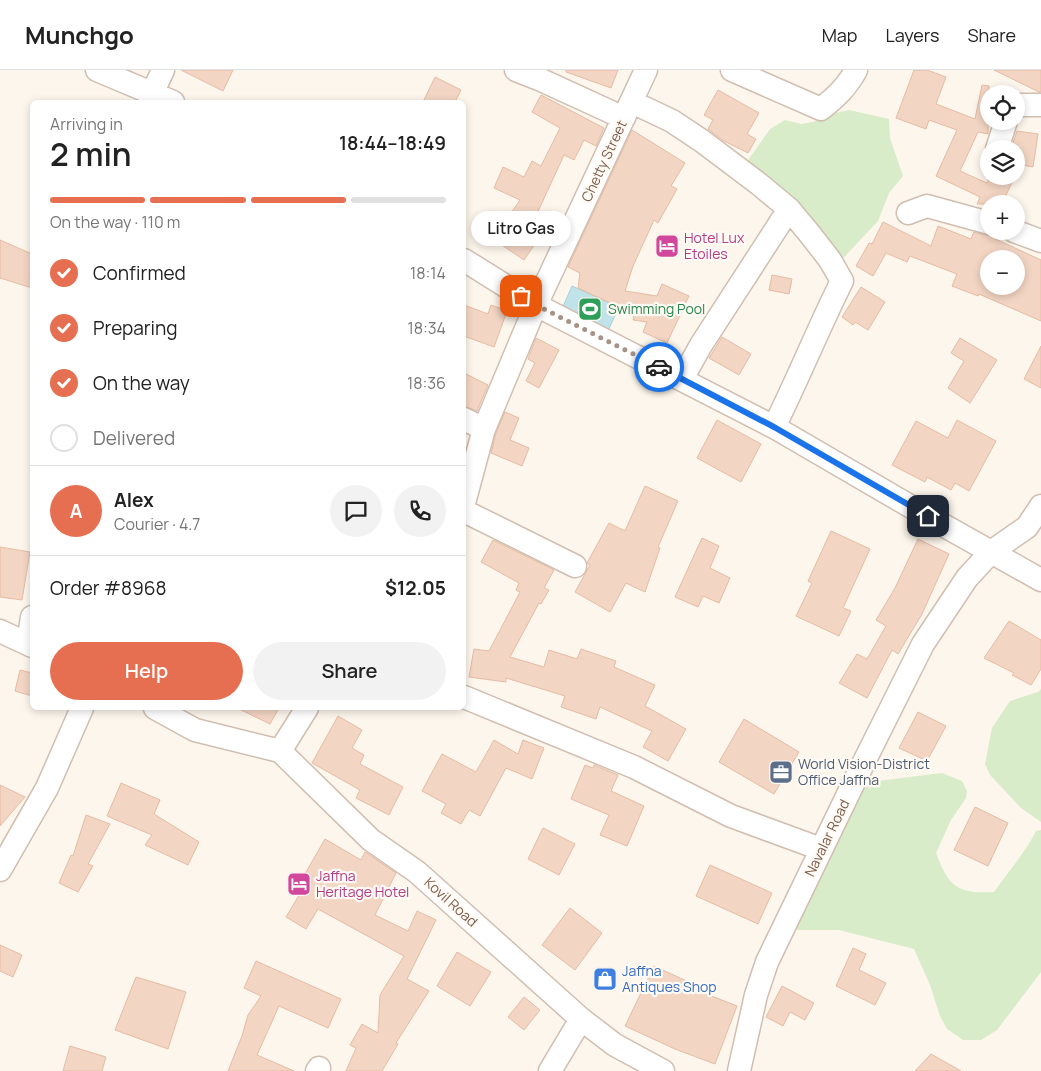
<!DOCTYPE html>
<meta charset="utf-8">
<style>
:root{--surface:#fff;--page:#f2f2f2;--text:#222;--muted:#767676;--line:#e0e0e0;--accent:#e76f51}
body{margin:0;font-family:Manrope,sans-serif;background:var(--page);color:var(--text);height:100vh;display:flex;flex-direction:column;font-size:19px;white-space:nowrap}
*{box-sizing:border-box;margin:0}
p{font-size:16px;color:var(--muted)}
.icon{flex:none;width:28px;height:28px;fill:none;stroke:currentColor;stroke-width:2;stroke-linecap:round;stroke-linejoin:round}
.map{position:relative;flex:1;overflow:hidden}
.details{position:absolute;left:30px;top:30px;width:436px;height:610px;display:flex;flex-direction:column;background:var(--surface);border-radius:8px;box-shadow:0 2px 8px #0003}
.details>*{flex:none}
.tools{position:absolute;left:980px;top:15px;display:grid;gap:10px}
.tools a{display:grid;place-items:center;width:45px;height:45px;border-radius:50%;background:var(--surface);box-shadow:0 2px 8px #0003;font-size:25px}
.pin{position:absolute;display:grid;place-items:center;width:42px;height:42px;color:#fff;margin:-21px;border-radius:10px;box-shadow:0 2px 8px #0006}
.courier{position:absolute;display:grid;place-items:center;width:50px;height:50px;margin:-25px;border:4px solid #1a73e8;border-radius:50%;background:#fff;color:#222;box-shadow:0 1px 6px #0007}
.bubble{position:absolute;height:35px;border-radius:18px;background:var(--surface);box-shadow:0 2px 8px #0003;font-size:16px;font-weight:600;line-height:35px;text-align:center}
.head em{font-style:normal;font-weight:600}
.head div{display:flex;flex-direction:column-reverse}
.head{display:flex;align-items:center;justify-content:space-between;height:85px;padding:0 20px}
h1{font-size:32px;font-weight:600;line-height:38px}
.bar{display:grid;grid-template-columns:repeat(4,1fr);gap:8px 5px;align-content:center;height:60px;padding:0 20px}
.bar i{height:6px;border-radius:4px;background:var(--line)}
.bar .on{background:var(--accent)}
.bar p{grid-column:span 4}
.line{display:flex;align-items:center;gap:12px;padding:0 20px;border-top:1px solid var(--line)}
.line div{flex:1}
.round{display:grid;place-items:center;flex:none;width:52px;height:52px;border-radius:26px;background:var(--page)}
ol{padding:0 20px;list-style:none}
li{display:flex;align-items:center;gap:15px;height:55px}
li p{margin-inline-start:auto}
li .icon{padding:5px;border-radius:50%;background:var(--accent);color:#fff;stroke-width:4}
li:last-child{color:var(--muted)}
li i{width:28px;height:28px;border:2px solid var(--line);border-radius:50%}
.primary-button{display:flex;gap:10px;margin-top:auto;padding:10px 20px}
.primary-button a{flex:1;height:58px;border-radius:30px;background:var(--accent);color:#fff;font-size:20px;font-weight:600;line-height:58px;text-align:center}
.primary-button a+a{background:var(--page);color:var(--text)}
header{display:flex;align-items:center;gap:30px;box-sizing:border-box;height:70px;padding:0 25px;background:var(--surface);border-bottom:1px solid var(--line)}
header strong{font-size:24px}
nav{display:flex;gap:28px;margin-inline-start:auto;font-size:18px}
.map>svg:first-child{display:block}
</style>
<header>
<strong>Munchgo</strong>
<nav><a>Map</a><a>Layers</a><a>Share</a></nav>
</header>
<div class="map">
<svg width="1041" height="1001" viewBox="0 0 1041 1001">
<rect width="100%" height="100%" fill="#fdf6ec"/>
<path fill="#d8ecc9" d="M849 40 889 49 890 68 903 106 889 123 878 151 834 198 741 100 770 59 785 50 801 54 813 52 831 44Z
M1041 619V752L1021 738 990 705 985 694 992 658 1010 631 1038 622Z
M942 703 962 711 967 721 966 728 951 750 936 783C949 817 957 824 994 822 1008 802 1025 783 1036 761L1041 760V902L997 960 981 970H963L947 959 940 946 930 915 914 879 839 860H781L853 714Z"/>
<path fill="#bfe3e8" stroke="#a5d3da" d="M572 216 619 237 607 263 561 241Z"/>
<path fill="#f3d5c3" stroke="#e6bba3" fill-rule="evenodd" d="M181 0H233L223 21Z
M566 0H618L611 18 566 2Z
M914 0H927L946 7 936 34 975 49 982 15 989 16 988 64 978 62 960 101 987 113 990 106H1015L1002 134H989V139L984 138 986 134H977L980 127 936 106 957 60 929 50 926 59 896 48Z
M994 0H1041V22H1039Z
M435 7 461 20 455 32H423Z
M718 20 759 43 747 64 756 69 748 83 724 71 708 59 713 50 704 45Z
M541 25 604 58 596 76 584 70 574 90 564 85 529 161 539 168 524 190 493 169 520 130 494 118 503 97 524 107 532 91 541 96 560 58 532 42Z
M632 60 685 93 671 116 677 119 658 153 654 150 633 196 625 221 657 226 662 214 689 226 667 273 643 262 647 252 633 250 634 244 578 218 580 203 568 197Z
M1017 61 1038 64 1033 97 1016 94V79H1011Z
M883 152 931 176 938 156 971 169 974 162 989 166 1041 190V251L979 224 978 226 952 216 957 204 910 186 907 192 886 183 873 206 856 196 869 173 872 174ZM989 189H1016V216H989Z
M0 170 32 184V218L0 208Z
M772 205 792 209 789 224 769 220Z
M861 217 885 232 868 260 855 252 853 255 842 247Z
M464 235 488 244 491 235 507 241 494 277 464 266Z
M722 267 751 284 739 305 709 288Z
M536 268 559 280 539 318 526 311 535 293 528 289Z
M960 268 997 290 970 333 948 318 964 291 951 283Z
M1041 276V318L1024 309Z
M464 303 488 315 477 341 464 336Z
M505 342 519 348 510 370 529 378 522 396 491 383 496 363Z
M717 350 761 374 741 412 697 388Z
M957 350 996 371 969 421 955 413 951 420 927 407 925 412 892 395 916 351 948 368Z
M645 416 678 431 658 477 660 478 645 522 626 513 610 542 575 522 590 495 587 493 609 453 625 461Z
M831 461 870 479 843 538 851 541 839 566 796 546 812 513 808 511Z
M702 468 719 476 710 498 730 508 719 533 703 526 698 537 675 527Z
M918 469 949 484 922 544 898 584 892 580 867 628 839 613 857 584 867 589 886 556 876 550 895 518Z
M493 470 554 500 544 518 549 520 541 534 539 533 510 587 544 597 549 580 577 589 581 579 616 591 614 597 655 615 645 636 686 659 668 691 643 677 652 661 600 637 596 649 561 637 565 626 506 608V612L469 607 474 579 489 581 520 522 516 520 519 513 481 492Z
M0 477 30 482 22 530 0 527Z
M1009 551 1041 570V599L1031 615 1012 605 1014 603 984 588Z
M20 600 32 603V626L15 621Z
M237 638H279L270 654Z
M918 642 946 656 927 691 899 678Z
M338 646 362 660 352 678 364 685 360 694 403 717 389 745 356 728 360 720 312 693Z
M744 649 799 682 774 724 719 692Z
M494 670 518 684 523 670 544 678 532 709 506 698 480 746 469 740 461 754 441 743 446 734 422 721 442 684 476 702Z
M585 695 593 698 594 695 618 705 611 721 644 736 627 776 600 765 609 745 571 729Z
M121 713 160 730 154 744 199 772 188 795 145 775 152 765 107 746Z
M0 715 25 727 0 756Z
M975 737 1008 753 988 796 954 780Z
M86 745 110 754 88 794 93 796 78 822 59 813 71 785 73 786Z
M543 758 575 774 559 805 528 789Z
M325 769 361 790 365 782 396 803 375 845 408 861 417 841 436 850 407 909 429 921 396 973 398 974 382 1001H346L356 978 350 975 362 954 378 963 380 925 404 886 318 839 306 859 286 847 307 812 302 809Z
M710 795 772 823 758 854 696 826Z
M570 838 602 863 575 900 542 875Z
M0 875 22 885 13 907 0 901Z
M853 878 866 884 859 900 886 913 875 935 836 916Z
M457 882 491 902 470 936 437 916Z
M256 891 341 929 328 958 279 936 257 985 294 1001H228L242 966 248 945 261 926 244 918Z
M654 896 693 914 691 918 737 936 715 994 675 979 625 956Z
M136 907 186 922 168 979 115 960Z
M782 916 814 933 805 950 790 942 783 956 766 947Z
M524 927 540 940 524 960 508 947Z
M70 976 106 987 102 1001H63Z
M931 984 961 1001H915Z"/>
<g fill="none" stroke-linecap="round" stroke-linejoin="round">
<g stroke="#d1beb0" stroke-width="25">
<path id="minor" d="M97 0 173 32
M516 0 539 9 624 48
M732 0 821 39C836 27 847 17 856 0
M152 24 163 0
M632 32 672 51 702 71 759 114 789 139 809 163 830 190 842 211C818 259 798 309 774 357
M1016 35H1041
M997 79 1006 51
M908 143 927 136 989 153
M1014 161 1041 171
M464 190 536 235 774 357 927 446 1041 510
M682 309 701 275 789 139
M464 349 484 359
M464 433 484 359 536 235 646 0
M464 441 575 496
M0 561 32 576
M28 574 32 547
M464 627 634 697 731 746 821 779
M155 638 195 660 280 681 371 770 417 802 581 949 615 975 663 1001
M280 681 307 638
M0 800 47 718 82 638
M317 1001 319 998
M550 1001 581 949
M739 1001 756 925 767 892 853 714 923 574 967 508 991 482 1027 457 1041 436"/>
</g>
<use href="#minor" stroke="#fff" stroke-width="22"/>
</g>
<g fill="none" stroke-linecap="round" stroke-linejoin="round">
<path stroke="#a89285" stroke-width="5" stroke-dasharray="0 9" d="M521 226 536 235 659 297"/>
<path stroke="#1a73e8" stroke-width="6" d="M659 297 774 357 928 446"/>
</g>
<defs>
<g id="hotel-square" transform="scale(1.25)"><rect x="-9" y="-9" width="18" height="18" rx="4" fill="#d1479c" stroke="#fffaf3"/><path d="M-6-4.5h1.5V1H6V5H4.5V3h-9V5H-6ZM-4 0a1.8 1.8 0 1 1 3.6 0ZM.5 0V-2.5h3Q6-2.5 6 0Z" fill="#fff"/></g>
<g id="stadium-square" transform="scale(1.25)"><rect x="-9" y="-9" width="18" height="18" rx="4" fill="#2e9e5b" stroke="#fffaf3"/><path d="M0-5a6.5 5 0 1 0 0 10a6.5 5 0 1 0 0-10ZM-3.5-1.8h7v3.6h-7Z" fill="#fff"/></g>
<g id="office-square" transform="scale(1.25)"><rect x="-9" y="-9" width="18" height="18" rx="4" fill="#5c6f8a" stroke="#fffaf3"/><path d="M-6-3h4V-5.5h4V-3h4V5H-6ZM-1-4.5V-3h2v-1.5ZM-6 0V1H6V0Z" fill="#fff"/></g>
<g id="shop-square" transform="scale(1.25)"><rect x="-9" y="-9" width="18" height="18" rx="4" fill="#3f7fe0" stroke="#fffaf3"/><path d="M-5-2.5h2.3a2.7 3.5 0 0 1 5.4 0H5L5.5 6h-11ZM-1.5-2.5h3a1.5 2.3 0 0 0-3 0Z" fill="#fff"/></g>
</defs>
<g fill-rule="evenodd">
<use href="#hotel-square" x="667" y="176"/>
<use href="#stadium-square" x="590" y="239"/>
<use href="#office-square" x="781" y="702"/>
<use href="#hotel-square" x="299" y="814"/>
<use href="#shop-square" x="605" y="909"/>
</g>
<g text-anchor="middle" stroke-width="4.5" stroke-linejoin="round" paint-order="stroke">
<g font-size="14" fill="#7a5c4d" stroke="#fffaf3">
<text transform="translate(604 91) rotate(-65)" y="5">Chetty Street</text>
<text transform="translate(827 768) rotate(-64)" y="5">Navalar Road</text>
<text transform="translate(451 832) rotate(42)" y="5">Kovil Road</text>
</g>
<g font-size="14" fill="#b23c85" stroke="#fffaf3" text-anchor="start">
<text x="684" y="173">Hotel Lux<tspan x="684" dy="16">Etoiles</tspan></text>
<text x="316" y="811">Jaffna<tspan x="316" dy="16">Heritage Hotel</tspan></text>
</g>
<g font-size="14" fill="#27864d" stroke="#fffaf3" text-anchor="start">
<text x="608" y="244">Swimming Pool</text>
</g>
<g font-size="14" fill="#4e5e75" stroke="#fffaf3" text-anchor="start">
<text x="798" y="699">World Vision-District<tspan x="798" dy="16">Office Jaffna</tspan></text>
</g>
<g font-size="14" fill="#366cbe" stroke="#fffaf3" text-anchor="start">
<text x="622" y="906">Jaffna<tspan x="622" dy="16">Antiques Shop</tspan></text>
</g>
</g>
</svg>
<div class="tools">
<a><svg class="icon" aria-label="locate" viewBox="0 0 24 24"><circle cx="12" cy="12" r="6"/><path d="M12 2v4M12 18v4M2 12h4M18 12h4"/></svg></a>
<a><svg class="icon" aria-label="layers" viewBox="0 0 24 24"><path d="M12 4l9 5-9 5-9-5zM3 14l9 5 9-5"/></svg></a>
<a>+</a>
<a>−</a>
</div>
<div class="pin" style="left:521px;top:226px;background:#ea580c"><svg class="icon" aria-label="bag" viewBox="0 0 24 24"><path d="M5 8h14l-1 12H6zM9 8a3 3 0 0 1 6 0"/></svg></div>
<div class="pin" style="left:928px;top:446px;background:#1f2937"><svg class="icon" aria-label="home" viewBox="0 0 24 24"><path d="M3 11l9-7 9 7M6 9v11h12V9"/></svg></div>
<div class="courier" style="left:659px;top:297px"><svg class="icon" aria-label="car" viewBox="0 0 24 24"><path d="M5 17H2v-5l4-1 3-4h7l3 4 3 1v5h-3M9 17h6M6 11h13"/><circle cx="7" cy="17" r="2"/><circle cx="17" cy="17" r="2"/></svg></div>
<div class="bubble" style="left:471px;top:141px;width:100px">Litro Gas</div>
<section class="details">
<div class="head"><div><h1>2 min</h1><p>Arriving in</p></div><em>18:44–18:49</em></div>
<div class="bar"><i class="on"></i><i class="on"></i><i class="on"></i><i></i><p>On the way · 110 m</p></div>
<ol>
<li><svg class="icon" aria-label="check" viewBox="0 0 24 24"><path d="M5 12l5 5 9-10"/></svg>Confirmed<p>18:14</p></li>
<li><svg class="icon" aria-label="check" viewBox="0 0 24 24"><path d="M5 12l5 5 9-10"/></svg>Preparing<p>18:34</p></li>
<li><svg class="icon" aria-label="check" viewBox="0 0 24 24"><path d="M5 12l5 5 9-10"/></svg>On the way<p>18:36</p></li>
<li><i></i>Delivered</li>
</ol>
<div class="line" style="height:90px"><b class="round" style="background:var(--accent);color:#fff">A</b><div><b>Alex</b><p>Courier · 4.7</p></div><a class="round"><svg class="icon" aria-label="chat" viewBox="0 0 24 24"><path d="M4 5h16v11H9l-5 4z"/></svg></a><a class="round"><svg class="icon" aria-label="phone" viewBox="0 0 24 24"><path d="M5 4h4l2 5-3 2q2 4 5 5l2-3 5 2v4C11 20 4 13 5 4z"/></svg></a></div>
<div class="line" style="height:65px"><div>Order #8968</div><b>$12.05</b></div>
<div class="primary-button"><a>Help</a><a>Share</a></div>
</section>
</div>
